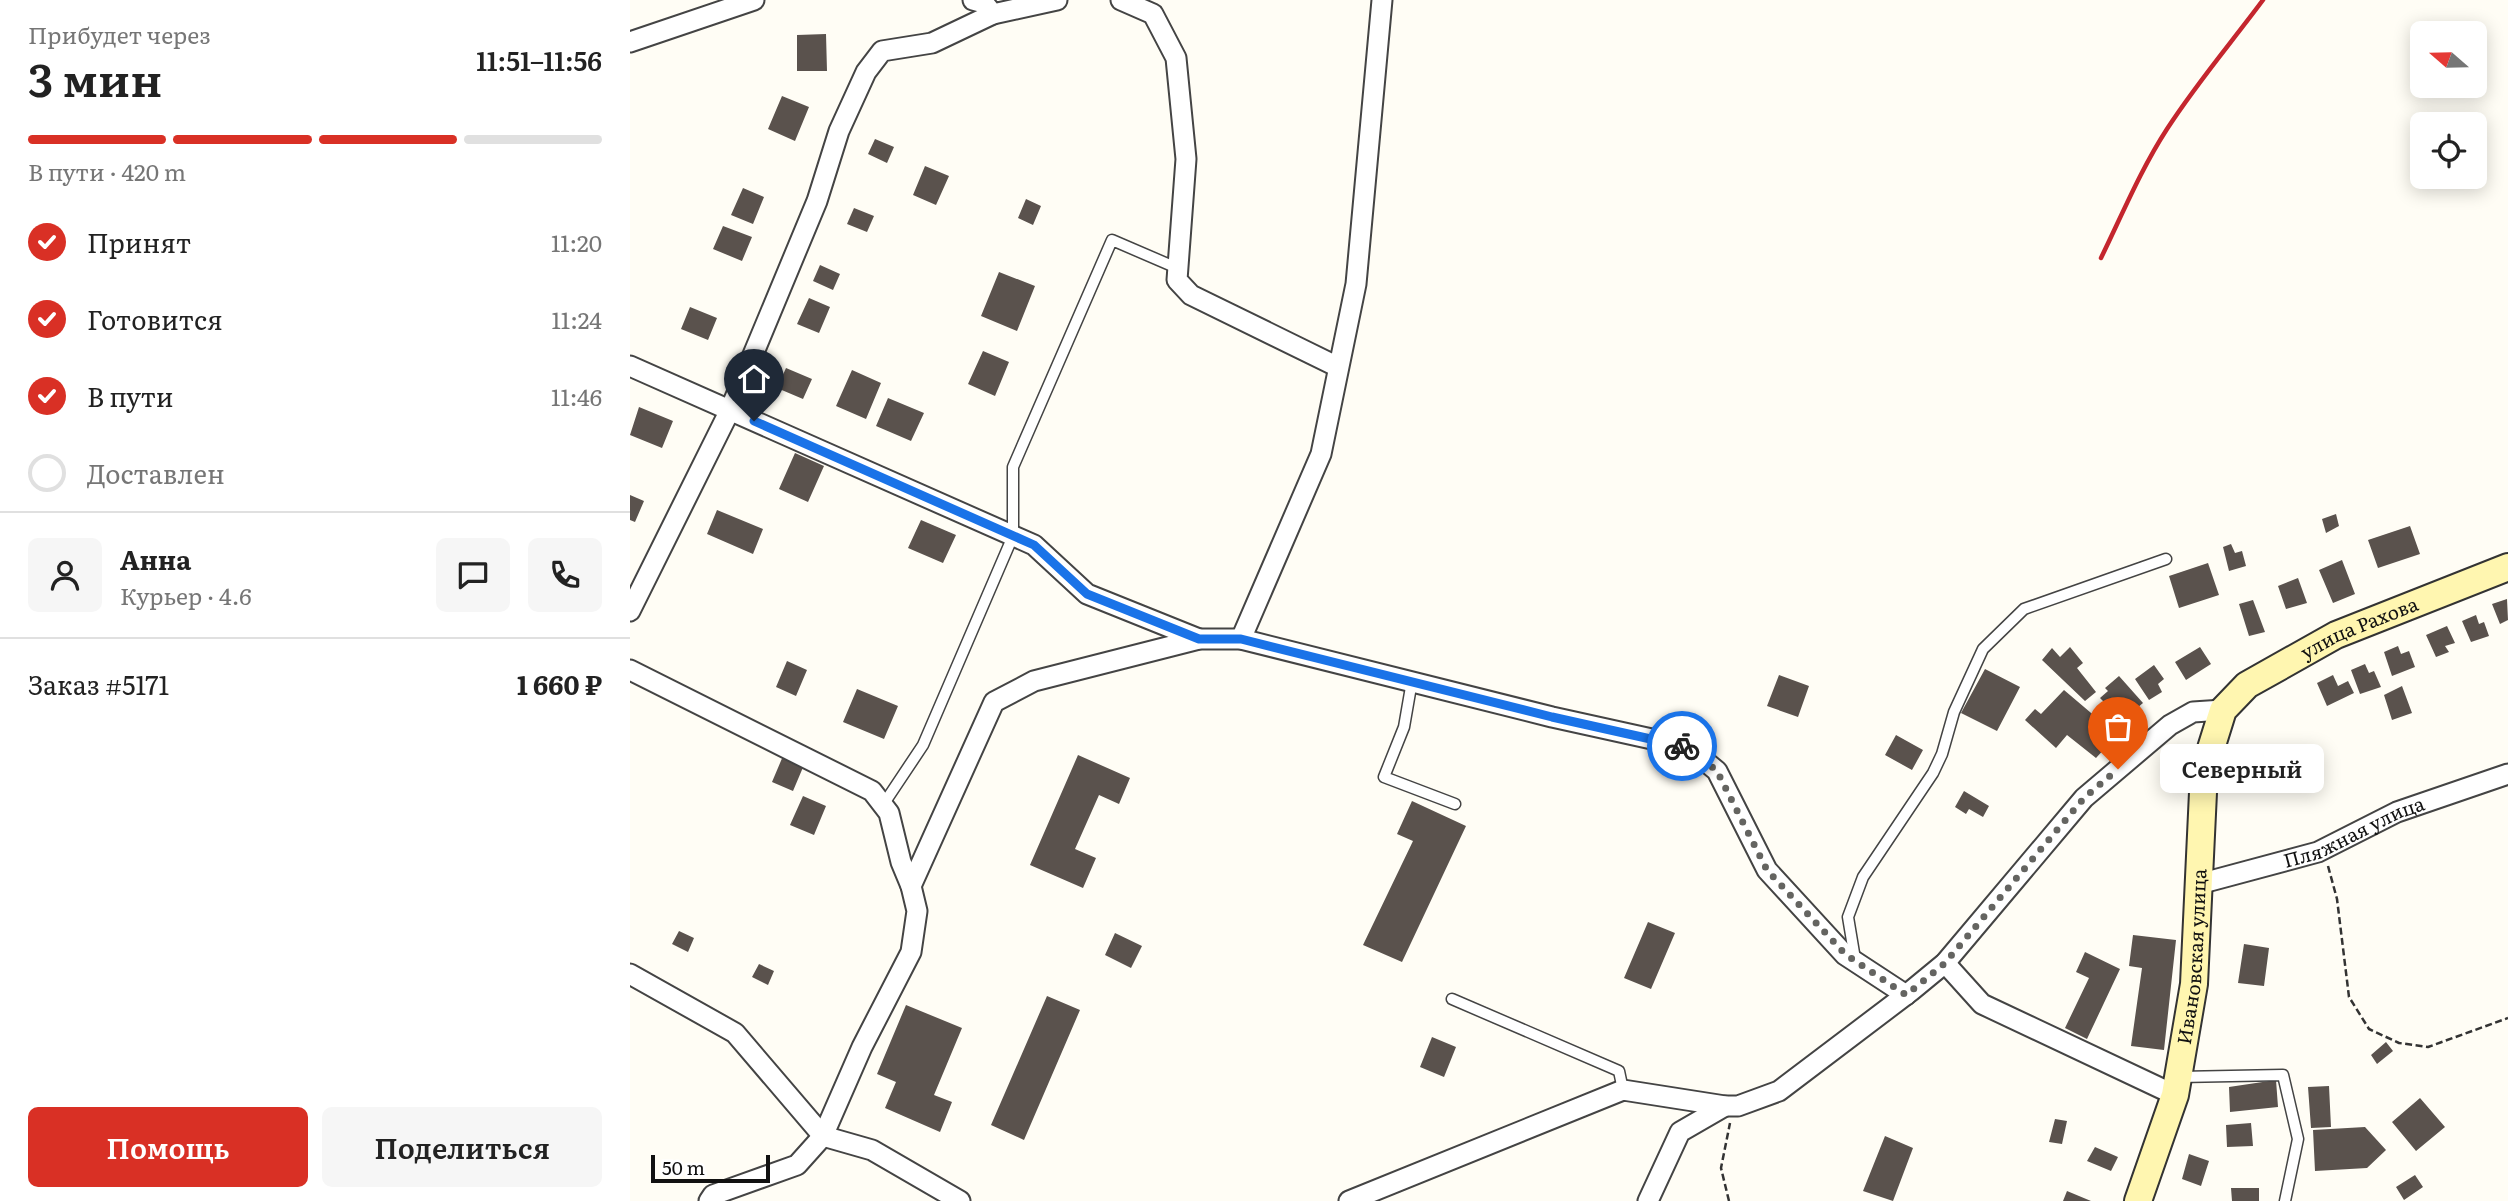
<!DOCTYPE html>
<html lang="ru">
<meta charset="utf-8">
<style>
:root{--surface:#fff;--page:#f6f6f6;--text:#222;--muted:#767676;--line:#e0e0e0;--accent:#d93025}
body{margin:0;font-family:Literata,serif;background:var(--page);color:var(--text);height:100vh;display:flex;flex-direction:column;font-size:26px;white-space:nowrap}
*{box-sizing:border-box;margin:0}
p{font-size:23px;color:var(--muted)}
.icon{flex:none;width:38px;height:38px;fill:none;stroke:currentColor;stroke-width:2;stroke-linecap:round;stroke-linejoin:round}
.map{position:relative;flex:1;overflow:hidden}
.drawer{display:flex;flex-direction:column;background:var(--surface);width:630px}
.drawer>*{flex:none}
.needle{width:46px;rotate:290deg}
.tools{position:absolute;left:1780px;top:21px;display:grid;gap:14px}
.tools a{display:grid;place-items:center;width:77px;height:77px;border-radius:10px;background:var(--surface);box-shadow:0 4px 18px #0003;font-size:35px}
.scale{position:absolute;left:21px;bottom:18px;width:119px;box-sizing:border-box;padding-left:7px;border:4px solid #111;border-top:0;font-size:19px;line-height:24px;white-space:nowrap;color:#111;-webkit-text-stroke:5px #fff;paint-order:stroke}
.pin{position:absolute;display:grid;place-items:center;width:60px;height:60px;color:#fff;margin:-72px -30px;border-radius:50% 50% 50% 0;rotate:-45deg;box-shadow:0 0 7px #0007}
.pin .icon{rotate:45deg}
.courier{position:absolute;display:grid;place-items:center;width:70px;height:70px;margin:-35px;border:5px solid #1a73e8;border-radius:50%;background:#fff;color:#222;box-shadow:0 2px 9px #0007}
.bubble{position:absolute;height:49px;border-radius:10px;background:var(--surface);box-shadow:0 4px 18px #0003;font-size:23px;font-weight:600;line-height:49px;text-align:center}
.head em{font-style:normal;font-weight:600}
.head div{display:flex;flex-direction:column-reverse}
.head{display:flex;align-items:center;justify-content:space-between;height:119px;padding:0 28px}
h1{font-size:46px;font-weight:600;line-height:52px}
.bar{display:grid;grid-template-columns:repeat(4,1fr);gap:10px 7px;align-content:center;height:84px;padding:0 28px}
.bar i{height:9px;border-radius:5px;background:var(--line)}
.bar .on{background:var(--accent)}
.bar p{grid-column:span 4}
.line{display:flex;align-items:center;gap:18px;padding:0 28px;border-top:2px solid var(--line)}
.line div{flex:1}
.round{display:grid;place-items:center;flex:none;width:74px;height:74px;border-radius:10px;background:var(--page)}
ol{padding:0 28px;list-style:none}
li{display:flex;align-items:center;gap:21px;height:77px}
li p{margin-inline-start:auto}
li .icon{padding:7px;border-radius:50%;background:var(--accent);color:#fff;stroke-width:4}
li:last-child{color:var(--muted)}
li i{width:38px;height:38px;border:4px solid var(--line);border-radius:50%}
.action{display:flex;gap:14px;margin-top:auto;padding:14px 28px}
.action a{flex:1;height:80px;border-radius:10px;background:var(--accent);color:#fff;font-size:28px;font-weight:600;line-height:80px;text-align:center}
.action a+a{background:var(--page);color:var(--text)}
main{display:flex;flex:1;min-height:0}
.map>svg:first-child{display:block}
</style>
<main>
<section class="drawer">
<div class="head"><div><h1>3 мин</h1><p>Прибудет через</p></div><em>11:51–11:56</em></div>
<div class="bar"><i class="on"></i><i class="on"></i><i class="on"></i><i></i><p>В пути · 420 m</p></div>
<ol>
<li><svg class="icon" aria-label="check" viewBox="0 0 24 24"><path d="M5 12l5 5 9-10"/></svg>Принят<p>11:20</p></li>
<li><svg class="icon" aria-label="check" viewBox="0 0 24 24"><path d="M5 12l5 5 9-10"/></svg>Готовится<p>11:24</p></li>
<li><svg class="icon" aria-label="check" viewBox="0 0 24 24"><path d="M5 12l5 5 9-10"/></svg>В пути<p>11:46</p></li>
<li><i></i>Доставлен</li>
</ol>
<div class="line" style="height:126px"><a class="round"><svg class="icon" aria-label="person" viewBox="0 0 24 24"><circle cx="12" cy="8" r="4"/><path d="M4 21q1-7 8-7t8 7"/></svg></a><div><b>Анна</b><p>Курьер · 4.6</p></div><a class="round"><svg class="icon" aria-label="chat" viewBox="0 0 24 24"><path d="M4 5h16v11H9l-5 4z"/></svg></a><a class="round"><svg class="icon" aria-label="phone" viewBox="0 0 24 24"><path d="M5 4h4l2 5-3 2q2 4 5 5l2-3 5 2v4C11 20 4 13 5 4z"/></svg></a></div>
<div class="line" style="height:91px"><div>Заказ #5171</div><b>1 660 ₽</b></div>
<div class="action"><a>Помощь</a><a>Поделиться</a></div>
</section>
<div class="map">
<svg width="1878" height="1201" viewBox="0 0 1878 1201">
<rect width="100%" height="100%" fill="#fffdf5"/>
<path fill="#5a524d" d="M196 34 197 71H167V35Z
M152 96 179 107 165 141 138 129Z
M245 139 264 147 257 163 238 154Z
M295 166 319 176 306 205 283 195Z
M113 188 134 197 123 224 101 215Z
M396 199 411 206 403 225 388 218Z
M224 208 244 216 237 232 217 224Z
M93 226 122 237 112 261 83 249Z
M190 265 210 274 203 290 183 281Z
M369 272 405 286 387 331 351 316Z
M179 298 200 307 189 333 167 324Z
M60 307 87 318 78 340 51 329Z
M353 351 379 362 365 396 338 384Z
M156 368 182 379 173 399 147 388Z
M222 370 251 383 236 419 206 406Z
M258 398 294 413 281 441 246 426Z
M9 407 43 421 32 448 0 435Z
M165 453 194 466 178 502 149 489Z
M0 495 14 501 5 522 0 520Z
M87 510 133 529 123 554 77 534Z
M1706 514 1709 526 1696 533 1692 519Z
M291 520 326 535 313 563 278 548Z
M1780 526 1790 554 1748 568 1738 540Z
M1601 544 1605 553 1612 551 1616 566 1599 571 1593 547Z
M1712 560 1725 594 1703 603 1689 570Z
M1578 563 1589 595 1549 608 1539 576Z
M1668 578 1677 603 1656 609 1648 586Z
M1877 599 1878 620 1870 624 1862 604Z
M1623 600 1635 632 1619 636 1609 604Z
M1846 615 1849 624 1854 622 1859 636 1841 642 1832 621Z
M1817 626 1825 643 1815 646 1819 652 1806 657 1796 635Z
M1768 646 1771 654 1779 651 1785 667 1762 676 1754 652Z
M1440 647 1453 663 1447 668 1466 692 1455 701 1412 660 1422 648 1430 657Z
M1570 647 1581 664 1556 680 1545 662Z
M157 661 177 670 166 696 146 687Z
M1735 664 1739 673 1744 671 1751 687 1730 694 1721 670Z
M1524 665 1534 679 1528 684 1532 692 1519 700 1505 679Z
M1355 669 1390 687 1367 731 1331 713Z
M1149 675 1179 686 1168 717 1137 706Z
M1703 675 1708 686 1718 681 1724 693 1697 706 1687 683Z
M1489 676 1513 703 1488 724 1476 712 1480 708 1470 698 1478 691 1475 688Z
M1772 686 1782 713 1762 720 1754 695Z
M227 689 268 706 254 739 213 722Z
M1434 690 1487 735 1466 758 1437 735 1426 748 1395 720 1405 709 1411 714Z
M1266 735 1293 750 1282 770 1255 755Z
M448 755 500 778 489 804 469 795 445 849 466 858 453 888 400 865Z
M153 756 174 765 163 791 142 782Z
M1334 791 1359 806 1353 817 1339 809 1336 814 1325 807Z
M173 796 196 806 184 835 160 825Z
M782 801 836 826 772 962 733 945 783 841 767 834Z
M1018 922 1045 933 1021 989 994 978Z
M49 931 64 938 58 952 42 944Z
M485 933 512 946 501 968 475 955Z
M1503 935 1546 940 1534 1050 1501 1046 1512 968 1499 966Z
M1614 944 1639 948 1634 986 1608 983Z
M1455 952 1490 969 1457 1039 1435 1028 1459 978 1446 972Z
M129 964 144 971 138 985 122 977Z
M417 996 450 1010 394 1140 361 1125Z
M276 1005 332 1028 304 1095 322 1102 310 1132 255 1108 266 1082 247 1074Z
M802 1037 826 1047 814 1077 790 1067Z
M1756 1042 1763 1051 1747 1064 1741 1055Z
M1646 1080 1648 1107 1600 1112 1599 1087Z
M1699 1086 1701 1127 1681 1128 1678 1087Z
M1790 1098 1815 1127 1786 1151 1762 1122Z
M1425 1119 1437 1121 1432 1144 1419 1142Z
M1621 1123 1623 1146 1597 1147 1596 1125Z
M1735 1127 1756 1150 1737 1168 1685 1171 1683 1130Z
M1255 1136 1283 1148 1263 1201 1233 1191Z
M1465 1147 1488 1157 1481 1171 1457 1161Z
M1559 1154 1579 1161 1571 1186 1552 1179Z
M1785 1175 1793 1187 1774 1200 1766 1187Z
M1601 1188H1629V1201H1602Z
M1437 1191 1461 1201H1433Z"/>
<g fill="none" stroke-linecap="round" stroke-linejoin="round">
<g stroke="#444" stroke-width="13">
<path id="lane" d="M782 681 774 727 754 777 825 804
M253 805 293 745 383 536V467L482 240 547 268
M1225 959 1218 917 1233 877 1303 773 1312 754 1324 712 1353 649 1394 609 1536 559
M822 999 989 1071 993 1090
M1549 1077 1653 1075 1668 1139 1655 1201"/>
</g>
<g stroke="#444" stroke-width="23">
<g id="street">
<path d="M343 0 354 3 363 14 427 0"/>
<path d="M491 0 523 14 546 58 556 159 547 280 561 295 708 367"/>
<path d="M0 42 124 0"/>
<path d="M0 366 404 545 457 594 569 639"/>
<path d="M0 611 100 410 187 201 209 131 236 72 252 51 302 43 363 14"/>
<path d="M611 639 691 454 726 284 752 0"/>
<path d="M0 670 242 791 259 813 271 862 281 886"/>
<path id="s1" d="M1569 884 1688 852 1767 812 1878 774"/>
<path d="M1315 963 1352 1004 1545 1095"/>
<path d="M0 974 105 1033 193 1136 242 1150 330 1201"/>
<path d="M79 1201 83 1195 167 1165 193 1136 232 1047 281 952 287 911 281 886 364 702 404 681 569 639H611L922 717 1058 747 1087 771 1137 870 1215 955 1276 995"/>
<path d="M719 1201 993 1090 1095 1106H1108L1149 1091 1281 991 1315 963 1454 798 1540 725 1563 712 1593 710"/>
<path d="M1018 1201 1050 1132 1095 1106"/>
</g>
</g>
<g stroke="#333" stroke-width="30">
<g id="secondary">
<path id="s2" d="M1508 1201 1545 1095 1564 984 1574 771 1593 710 1617 685 1706 635 1878 567"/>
</g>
</g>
<path stroke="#333" stroke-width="2.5" stroke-dasharray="7 3.5" stroke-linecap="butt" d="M1698 866 1707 899 1719 997 1739 1029 1769 1043 1798 1047 1878 1018
M1099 1201 1091 1168 1100 1123"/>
<use href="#lane" stroke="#fff" stroke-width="10"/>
<use href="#street" stroke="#fff" stroke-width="19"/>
<use href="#secondary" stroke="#fff6b0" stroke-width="26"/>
<path stroke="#c4262e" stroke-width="4.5" d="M1471 258C1492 215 1511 169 1537 129 1566 84 1601 43 1633 0"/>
</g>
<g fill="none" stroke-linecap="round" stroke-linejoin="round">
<path stroke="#646461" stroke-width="7" stroke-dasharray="0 12.6" d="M1052 746 1058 747 1087 771 1137 870 1215 954 1276 995 1315 963 1454 798 1488 769"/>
<path stroke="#1a73e8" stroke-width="9" d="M124 421 404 545 457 594 569 639H611L922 717 1052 746"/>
</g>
<g text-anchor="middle" stroke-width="7" stroke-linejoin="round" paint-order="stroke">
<g font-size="19" fill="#111" stroke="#fff">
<text dy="7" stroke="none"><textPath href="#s2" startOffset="663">улица Рахова</textPath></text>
<text dy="7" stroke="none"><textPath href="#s1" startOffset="164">Пляжная улица</textPath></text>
<text dy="7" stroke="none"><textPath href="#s2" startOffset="252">Ивановская улица</textPath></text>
</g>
</g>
</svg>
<div class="tools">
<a><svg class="needle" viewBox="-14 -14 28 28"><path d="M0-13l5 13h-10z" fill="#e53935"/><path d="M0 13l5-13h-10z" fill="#767676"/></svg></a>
<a><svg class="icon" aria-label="locate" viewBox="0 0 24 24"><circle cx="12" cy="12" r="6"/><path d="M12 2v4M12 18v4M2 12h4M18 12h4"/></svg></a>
</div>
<div class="scale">50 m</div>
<div class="pin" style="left:1488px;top:769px;background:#ea580c"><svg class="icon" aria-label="bag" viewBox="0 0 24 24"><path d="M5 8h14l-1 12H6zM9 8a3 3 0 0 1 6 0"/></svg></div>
<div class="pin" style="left:124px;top:421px;background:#1f2937"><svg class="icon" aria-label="home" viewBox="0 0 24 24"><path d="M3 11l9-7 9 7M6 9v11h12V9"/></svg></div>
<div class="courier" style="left:1052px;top:746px"><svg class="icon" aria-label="bike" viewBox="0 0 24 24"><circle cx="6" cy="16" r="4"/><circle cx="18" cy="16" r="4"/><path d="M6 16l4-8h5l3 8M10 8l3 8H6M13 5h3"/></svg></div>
<div class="bubble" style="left:1530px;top:744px;width:164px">Северный</div>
</div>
</main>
